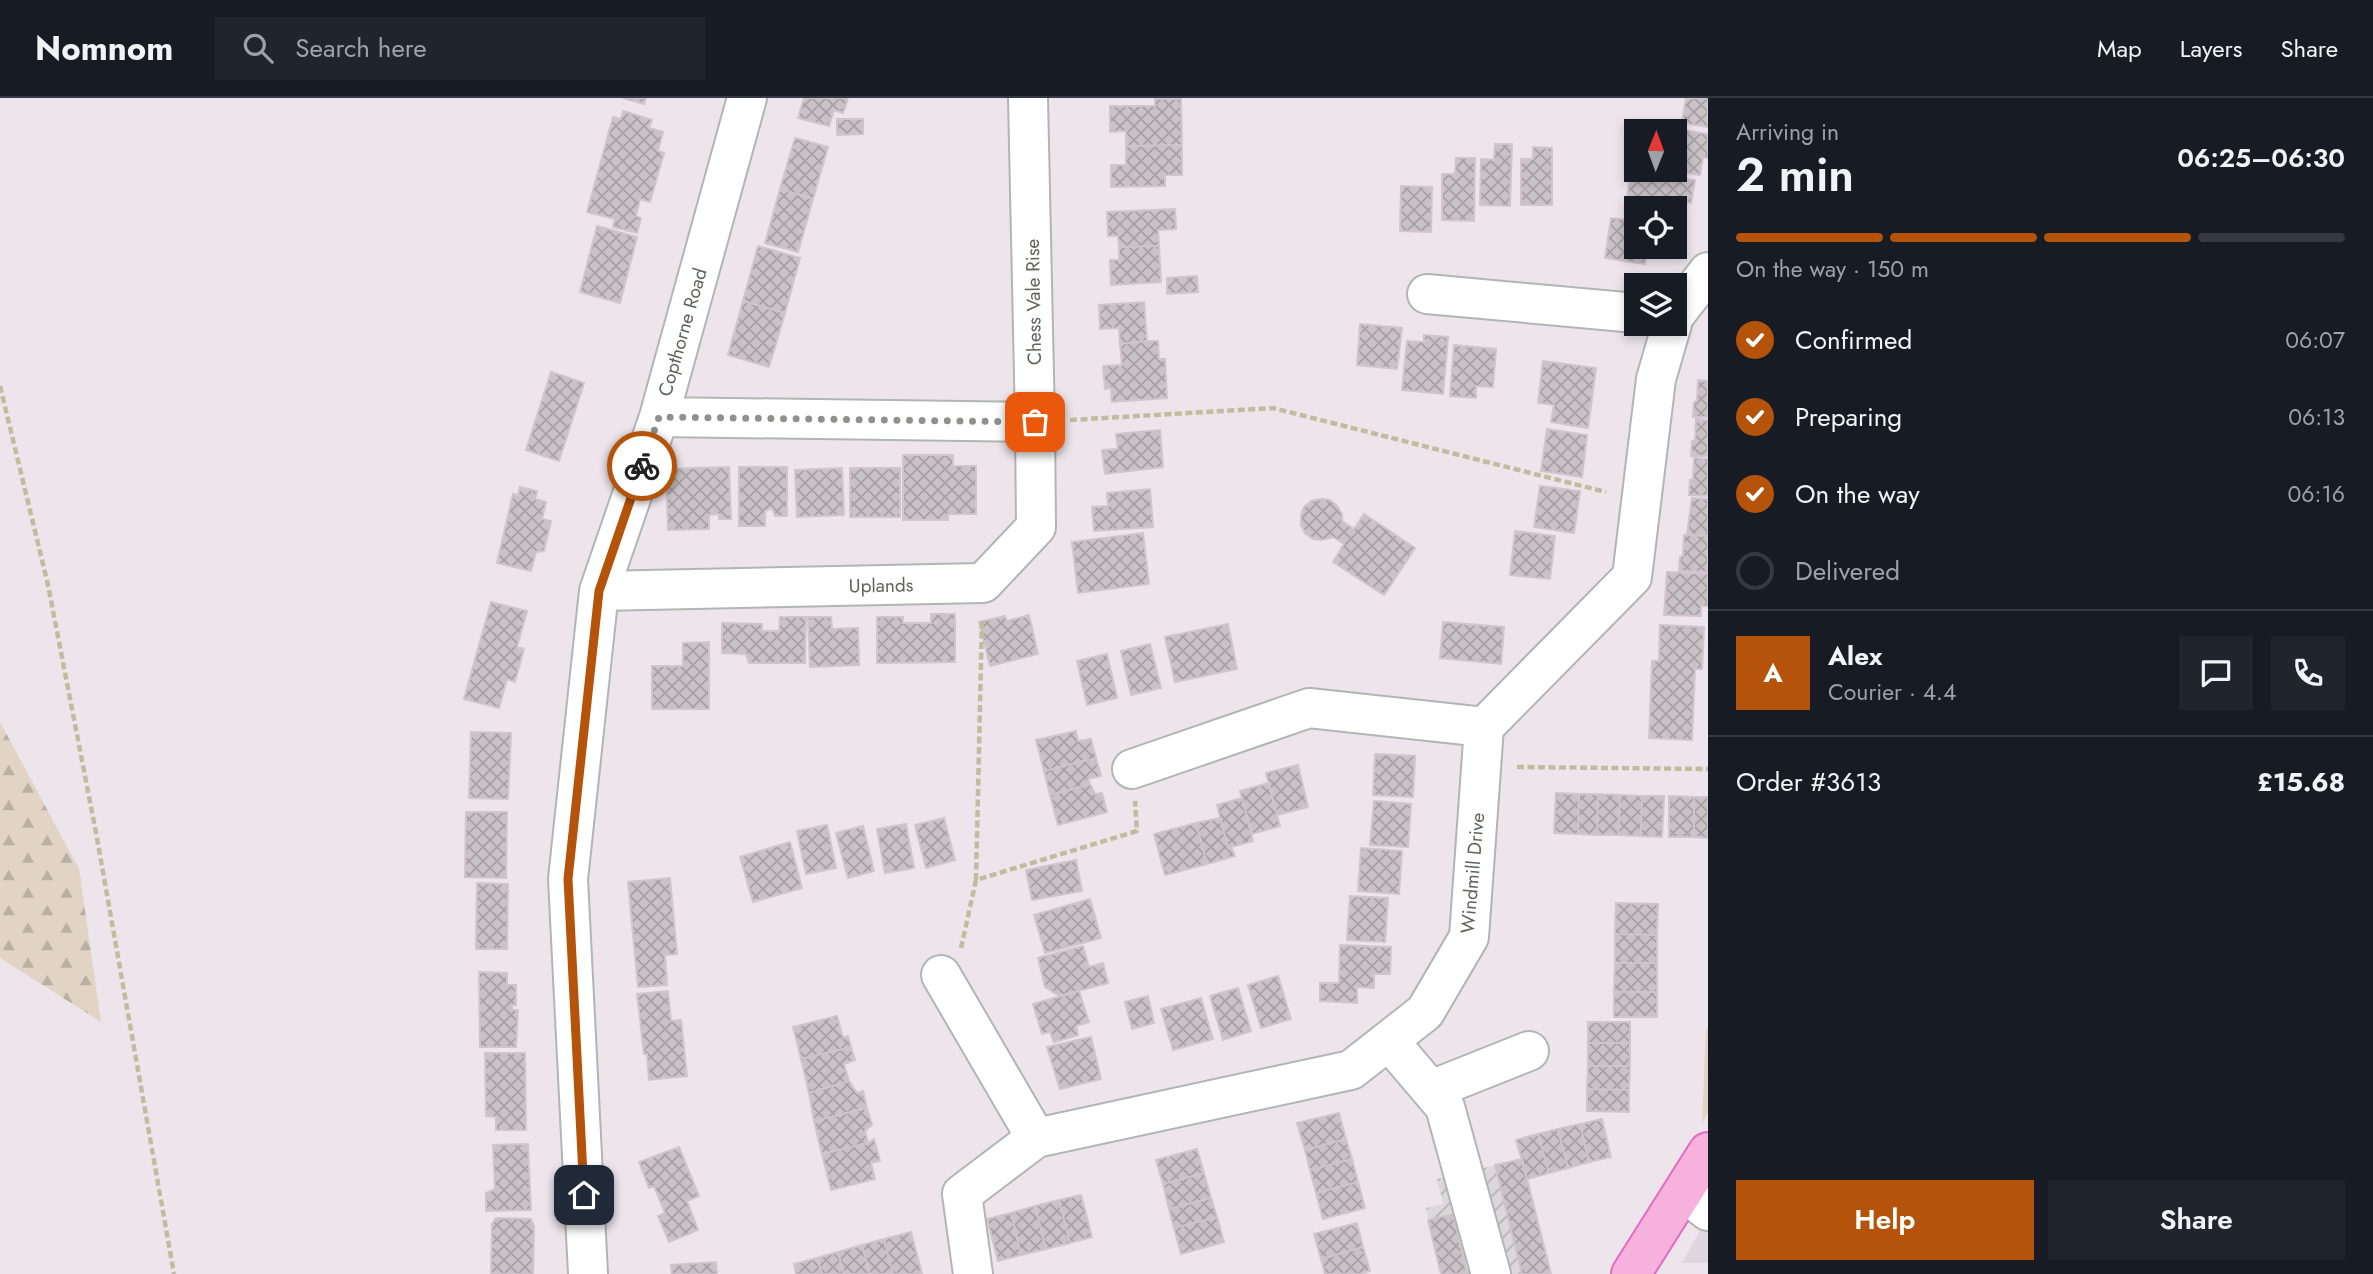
<!DOCTYPE html>
<meta charset="utf-8">
<style>
:root{--surface:#171b24;--page:#20242c;--text:#f1f3f6;--muted:#9ea1a6;--line:#363941;--accent:#b45309}
body{margin:0;font-family:Jost,sans-serif;background:var(--page);color:var(--text);height:100vh;display:flex;flex-direction:column;font-size:26px;white-space:nowrap}
*{box-sizing:border-box;margin:0}
p{font-size:23px;color:var(--muted)}
.icon{flex:none;width:38px;height:38px;fill:none;stroke:currentColor;stroke-width:2;stroke-linecap:round;stroke-linejoin:round}
.map{position:relative;flex:1;overflow:hidden}
.panel{display:flex;flex-direction:column;background:var(--surface);width:665px}
.panel>*{flex:none}
.needle{width:46px;rotate:1deg}
.tools{position:absolute;left:1624px;top:21px;display:grid;gap:14px}
.tools a{display:grid;place-items:center;width:63px;height:63px;border-radius:0px;background:var(--surface);box-shadow:0 4px 10px #0003;font-size:35px}
.pin{position:absolute;display:grid;place-items:center;width:60px;height:60px;color:#fff;margin:-30px;border-radius:14px;box-shadow:0 4px 10px #0006}
.courier{position:absolute;display:grid;place-items:center;width:70px;height:70px;margin:-35px;border:5px solid #b45309;border-radius:50%;background:#fff;color:#222;box-shadow:0 2px 9px #0007}
.head em{font-style:normal;font-weight:600}
.head div{display:flex;flex-direction:column-reverse}
.head{display:flex;align-items:center;justify-content:space-between;height:119px;padding:0 28px}
h1{font-size:46px;font-weight:600;line-height:52px}
.bar{display:grid;grid-template-columns:repeat(4,1fr);gap:10px 7px;align-content:center;height:84px;padding:0 28px}
.bar i{height:9px;border-radius:5px;background:var(--line)}
.bar .active{background:var(--accent)}
.bar p{grid-column:span 4}
.line{display:flex;align-items:center;gap:18px;padding:0 28px;border-top:2px solid var(--line)}
.line div{flex:1}
.round{display:grid;place-items:center;flex:none;width:74px;height:74px;border-radius:0px;background:var(--page)}
ol{padding:0 28px;list-style:none}
li{display:flex;align-items:center;gap:21px;height:77px}
li p{margin-inline-start:auto}
li .icon{padding:7px;border-radius:50%;background:var(--accent);color:#fff;stroke-width:4}
li:last-child{color:var(--muted)}
li i{width:38px;height:38px;border:4px solid var(--line);border-radius:50%}
.cta{display:flex;gap:14px;margin-top:auto;padding:14px 28px}
.cta a{flex:1;height:80px;border-radius:0px;background:var(--accent);color:#fff;font-size:28px;font-weight:600;line-height:80px;text-align:center}
.cta a+a{background:var(--page);color:var(--text)}
header{display:flex;align-items:center;gap:42px;box-sizing:border-box;height:98px;padding:0 35px;background:var(--surface);border-bottom:2px solid var(--line)}
header strong{font-size:33px}
nav{display:flex;gap:38px;margin-inline-start:auto;font-size:24px}
.search{width:490px;height:63px;background:var(--page);display:flex;align-items:center;gap:18px;box-sizing:border-box;padding:0 24px;border-radius:0px;color:var(--muted);font-size:26px}
main{display:flex;flex:1;min-height:0}
.map>svg:first-child{display:block}
</style>
<header>
<strong>Nomnom</strong>
<div class="search"><svg class="icon" aria-label="search" viewBox="0 0 24 24"><circle cx="10" cy="10" r="6"/><path d="M15 15l6 6"/></svg>Search here</div>
<nav><a>Map</a><a>Layers</a><a>Share</a></nav>
</header>
<main>
<div class="map">
<svg width="1708" height="1176" viewBox="0 0 1708 1176">
<defs>
<pattern id="industrial-furrows" width="10" height="10" patternUnits="userSpaceOnUse" patternTransform="scale(1.75)"><rect width="10" height="10" fill="#dcd7db"/><path d="M-1 1l2-2M0 10L10 0M9 11l2-2" fill="none" stroke="#b6b2b5"/></pattern>
<pattern id="forest-firs" width="22" height="20" patternUnits="userSpaceOnUse" patternTransform="scale(1.75)"><rect width="22" height="20" fill="#e2d4c4"/><path d="M5 1l3.5 6h-7zM16 11l3.5 6h-7z" fill="#bab0a2"/></pattern>
<pattern id="building-cross-hatch" width="8" height="8" patternUnits="userSpaceOnUse" patternTransform="scale(1.75)"><rect width="8" height="8" fill="#c9c2c7"/><path d="M0 0l8 8M0 8l8-8" fill="none" stroke="#a6a1a5"/></pattern>
</defs>
<rect width="100%" height="100%" fill="#ede5eb"/>
<path fill="url(#industrial-furrows)" d="M1522 1061 1551 1176H1441L1426 1110 1443 1106 1437 1081Z"/>
<path fill="#e0d6dd" d="M1708 1118V1165H1682Z"/>
<path fill="#e2d4c4" d="M1708 931V1015L1702 1025 1706 932Z"/>
<path fill="url(#forest-firs)" d="M0 624 79 771 101 924 0 860Z"/>
<path fill="url(#building-cross-hatch)" stroke="#d2c4cf" stroke-width="2" d="M623 0H646L644 6Z
M804 0H848L843 15 834 12 829 28 798 20Z
M1686 0H1708V29L1682 25Z
M1155 1H1181L1182 47 1126 48V33L1110 34V8H1155Z
M623 13 652 22 649 30 663 34 658 53 664 55 650 104 640 101 636 118 641 120 637 135 613 129 615 121 587 114 613 19 621 21Z
M837 21H863V36L837 37Z
M1670 30 1708 36V60L1703 59 1700 77 1668 72H1675V33H1669Z
M795 40 828 49 813 101 780 91Z
M1495 46H1512L1510 108 1480 107 1481 61 1494 62Z
M1182 47V77H1165V88L1111 89V67H1126V48Z
M1533 49 1552 50V107H1521V61H1533Z
M1456 60H1475L1474 123 1442 122V76H1455Z
M1631 73 1695 82 1691 105 1664 101 1663 110H1636V116L1625 114Z
M1401 88 1432 89 1431 134 1400 133Z
M780 91 813 101 798 154 765 145Z
M1175 111 1176 131 1158 132 1159 148 1119 149 1118 138H1108L1107 114Z
M1611 120 1636 123V149H1647L1645 166 1605 160Z
M597 128 637 139 620 205 580 194Z
M758 148 800 160 785 215 743 203Z
M1159 148 1161 184 1111 187 1110 162H1119V149Z
M1197 178 1198 194 1167 196V180Z
M743 203 785 215 769 269 728 257Z
M1144 204 1147 243 1120 246 1119 230 1100 231 1099 207Z
M1360 226 1402 230 1397 271 1357 267Z
M1424 237 1448 239 1443 296 1402 292 1407 243 1424 244Z
M1147 243H1158L1159 261H1165L1167 300 1112 304 1111 290 1105 291 1103 268 1122 267 1120 246Z
M1454 247 1496 251 1493 289 1476 288V300L1450 298Z
M1543 263 1596 270 1588 330 1551 324 1554 307 1538 305Z
M551 274 584 285 559 363 526 352Z
M1698 282 1708 283V319H1693L1694 304 1697 303Z
M1696 321 1708 322V358H1691L1692 343 1695 342Z
M1547 331 1587 337 1582 379 1541 373Z
M1160 332 1163 369 1105 376 1102 352 1118 351 1116 336Z
M903 357H953V368H976V416H948V422H903Z
M1694 360 1708 361V398L1689 397 1690 382 1693 381Z
M729 369 731 421H719V416L709 417V431L668 432 666 371Z
M739 369H787V418H775L772 410 765 413V428H739Z
M842 370 844 417 797 419 795 372Z
M850 370H900V419H850Z
M1540 388 1580 393 1574 435 1534 429Z
M520 389 537 393 535 401 546 404 542 421 551 423 544 453 536 454 531 473 497 465 513 396 518 397Z
M1150 391 1153 429 1094 433 1092 409 1108 408 1107 395Z
M1692 400 1708 401V437L1687 436Z
M1321 401 1330 402 1337 408 1342 416V423L1354 431 1364 416 1415 450 1384 497 1333 464 1344 446 1333 439 1322 442 1313 441 1305 435 1301 427V417L1304 409 1311 403Z
M1515 433 1555 438 1550 481 1510 477Z
M1143 435 1149 486 1078 495 1072 444Z
M1684 437 1708 438V474L1679 473 1680 459 1683 458Z
M1667 474 1708 476V508H1701V518L1664 517Z
M491 504 527 513 517 549 524 551 515 584 507 581 499 610 464 601Z
M931 516H955V564L877 565V519H903V525H931Z
M1029 517 1038 556 990 568 979 524 1005 518 1007 523Z
M780 519H806L805 565H749L746 556 722 555V525L762 526V533H779Z
M808 519H831L832 531 858 530 859 567 810 569Z
M1443 524 1504 529 1501 566 1440 560Z
M1228 526 1237 571 1175 584 1165 539Z
M1660 527 1704 529 1702 571H1695L1692 642 1649 640 1652 563H1659Z
M709 544V611H652V568H683V545Z
M1150 546 1161 590 1131 597 1121 553Z
M1107 556 1117 600 1087 607 1077 563Z
M1076 633 1078 643 1091 641 1096 660 1044 673 1036 642Z
M471 634 511 635 508 701 469 700Z
M1375 656 1415 658 1413 699 1373 697Z
M1096 660 1101 678 1088 681 1090 686 1050 697 1044 673Z
M1298 667 1308 709 1277 717 1266 675Z
M1268 685 1280 728 1252 736 1240 693Z
M1090 686 1095 696 1102 695 1107 714 1058 727 1050 697Z
M1556 695 1579 696 1578 736 1554 735Z
M1579 696H1598L1597 737 1578 736Z
M1598 696 1620 697 1618 737H1597Z
M1620 697 1642 698 1641 738 1618 737Z
M1642 698H1664L1662 739 1641 738Z
M1669 698 1694 699V739H1669Z
M1694 699H1708V740L1694 739Z
M1242 700 1253 743 1228 750 1217 707Z
M1374 703 1411 706 1408 749 1370 747Z
M466 714H507L506 780 465 779Z
M944 720 955 762 926 770 915 727Z
M1220 720 1228 750 1231 749 1235 758 1207 766 1196 725Z
M1196 725 1207 766 1165 777 1154 736Z
M906 726 914 770 885 775 877 731Z
M827 727 836 770 806 776 797 733Z
M863 728 874 773 848 780 836 735Z
M790 744 802 790 753 804 740 759Z
M1361 750 1402 753 1399 796 1358 793Z
M1076 762 1082 793 1032 802 1026 772Z
M670 780 677 856 665 857 667 887 638 889 628 784Z
M477 785 508 786 507 851H476Z
M1350 798 1388 800 1385 844 1347 842Z
M1090 801 1101 840 1045 855 1034 817Z
M1616 805 1658 806 1657 837 1615 836Z
M1615 836 1657 837V865H1615Z
M1340 847 1391 849 1390 876H1374V890L1357 889V905L1320 903V885H1339Z
M1083 848 1089 869 1103 865 1108 885 1059 898 1045 889 1038 860Z
M1615 865H1657V894H1614Z
M479 874 507 875V887H516V907H512V912H518L516 949H480Z
M1278 878 1291 921 1261 930 1248 887Z
M1238 890 1251 933 1223 942 1210 898Z
M668 893 671 923 681 922 687 978 649 982 647 956H644L637 896Z
M1079 893 1089 924 1076 928 1078 937 1054 944 1050 934 1042 936 1033 906Z
M1614 894H1657V919H1614Z
M1148 898 1154 925 1132 931 1125 904Z
M1201 900 1213 941 1173 952 1161 911Z
M837 918 843 940 848 938 851 949 801 961 793 929Z
M1588 924H1630V945H1588Z
M1091 939 1101 981 1060 991 1047 949Z
M1588 945H1630V968H1588Z
M851 949 855 962 844 966 849 983 809 995 801 961Z
M485 955H525L526 1032H496V1019L486 1018Z
M1588 968H1630L1629 992 1587 991Z
M849 983 857 995 863 993 867 1010 814 1023 809 995Z
M1587 991 1629 992V1014L1587 1013Z
M867 1010 872 1027 865 1033 868 1045 822 1056 814 1023Z
M1339 1015 1346 1041 1305 1052 1297 1025Z
M1602 1021 1611 1059 1589 1064 1580 1026Z
M1580 1026 1589 1064 1568 1070 1558 1031Z
M1558 1031 1568 1070 1549 1075 1538 1036Z
M1538 1036 1549 1075 1527 1081 1516 1042Z
M874 1041 880 1063 871 1065 875 1081 831 1092 822 1056 868 1045Z
M1346 1041 1352 1061 1310 1072 1305 1052Z
M528 1046 531 1112 486 1113V1095L495 1091 493 1047Z
M679 1049 699 1098 687 1103 698 1132 669 1144 658 1118 665 1115 654 1088 649 1090 639 1064Z
M1197 1051 1204 1075 1163 1086 1156 1062Z
M1352 1061 1358 1084 1316 1095 1310 1072Z
M1522 1061 1527 1081 1551 1176H1522L1495 1067Z
M1204 1075 1211 1100 1169 1111 1163 1086Z
M1358 1084 1365 1110 1323 1121 1316 1095Z
M1081 1097 1092 1139 1070 1145 1059 1102Z
M1211 1100 1217 1119 1174 1130 1169 1111Z
M1059 1102 1070 1145 1046 1151 1035 1108Z
M1035 1108 1046 1151 1021 1157 1011 1115Z
M1011 1115 1021 1157 998 1163 987 1121Z
M1453 1116 1467 1176H1441L1428 1122Z
M1217 1119 1224 1144 1181 1156 1174 1130Z
M496 1120 531 1121 534 1128 533 1176H491L492 1126Z
M1357 1125 1363 1149 1321 1161 1314 1136Z
M911 1134 922 1176H893L884 1141Z
M884 1141 893 1176H870L862 1147Z
M862 1147 870 1176H844L838 1154Z
M1363 1149 1370 1173 1361 1176H1325L1321 1161Z
M838 1154 844 1176H822L817 1160Z
M817 1160 822 1176H796L794 1166Z
M716 1164 717 1176H672L671 1167Z"/>
<g fill="none" stroke-linecap="round" stroke-linejoin="round">
<g stroke="#b0b6b1" stroke-width="42">
<path id="minor" d="M1427 196 1636 215
M1675 217 1708 174
M659 319 1035 324 1028 0
M599 493 983 485 1036 429 1035 324
M1132 671 1309 610 1484 629
M941 877 1036 1040
M1389 943 1445 1009 1491 1176
M1431 992 1529 953
M1684 1094 1708 1113
M588 1176 568 781 599 493 659 319 747 0
M973 1176 962 1096 1036 1040 1351 972 1425 914 1469 839 1484 629 1632 479 1656 281 1672 226"/>
</g>
<g stroke="#e26ac4" stroke-width="42">
<path id="major" d="M1631 1176 1708 1054"/>
</g>
<path stroke="#c2bc9e" stroke-width="4.5" stroke-dasharray="7 3.5" stroke-linecap="butt" d="M0 288 48 487 97 740 174 1176
M1070 322 1273 310 1606 394
M1517 669 1708 671
M976 782 982 520
M961 850 976 782 1137 733 1135 703"/>
<use href="#minor" stroke="#fff" stroke-width="38"/>
<use href="#major" stroke="#f6b2dd" stroke-width="38"/>
</g>
<g fill="none" stroke-linecap="round" stroke-linejoin="round">
<path stroke="#8f918f" stroke-width="7" stroke-dasharray="0 12.6" d="M642 368 659 319 1035 324"/>
<path stroke="#b45309" stroke-width="9" d="M584 1097 568 781 599 493 642 368"/>
</g>
<g text-anchor="middle" stroke-width="6" stroke-linejoin="round" paint-order="stroke">
<g font-size="19" fill="#5d645d" stroke="#fff">
<text transform="translate(1033 204) rotate(-91)" y="7">Chess Vale Rise</text>
<text transform="translate(682 234) rotate(-74)" y="7">Copthorne Road</text>
<text transform="translate(881 487) rotate(-1)" y="7">Uplands</text>
<text transform="translate(1472 775) rotate(-85)" y="7">Windmill Drive</text>
</g>
</g>
</svg>
<div class="tools">
<a><svg class="needle" viewBox="-14 -14 28 28"><path d="M0-13l5 13h-10z" fill="#e53935"/><path d="M0 13l5-13h-10z" fill="#9ea1a6"/></svg></a>
<a><svg class="icon" aria-label="locate" viewBox="0 0 24 24"><circle cx="12" cy="12" r="6"/><path d="M12 2v4M12 18v4M2 12h4M18 12h4"/></svg></a>
<a><svg class="icon" aria-label="layers" viewBox="0 0 24 24"><path d="M12 4l9 5-9 5-9-5zM3 14l9 5 9-5"/></svg></a>
</div>
<div class="pin" style="left:1035px;top:324px;background:#ea580c"><svg class="icon" aria-label="bag" viewBox="0 0 24 24"><path d="M5 8h14l-1 12H6zM9 8a3 3 0 0 1 6 0"/></svg></div>
<div class="pin" style="left:584px;top:1097px;background:#1f2937"><svg class="icon" aria-label="home" viewBox="0 0 24 24"><path d="M3 11l9-7 9 7M6 9v11h12V9"/></svg></div>
<div class="courier" style="left:642px;top:368px"><svg class="icon" aria-label="bike" viewBox="0 0 24 24"><circle cx="6" cy="16" r="4"/><circle cx="18" cy="16" r="4"/><path d="M6 16l4-8h5l3 8M10 8l3 8H6M13 5h3"/></svg></div>
</div>
<section class="panel">
<div class="head"><div><h1>2 min</h1><p>Arriving in</p></div><em>06:25–06:30</em></div>
<div class="bar"><i class="active"></i><i class="active"></i><i class="active"></i><i></i><p>On the way · 150 m</p></div>
<ol>
<li><svg class="icon" aria-label="check" viewBox="0 0 24 24"><path d="M5 12l5 5 9-10"/></svg>Confirmed<p>06:07</p></li>
<li><svg class="icon" aria-label="check" viewBox="0 0 24 24"><path d="M5 12l5 5 9-10"/></svg>Preparing<p>06:13</p></li>
<li><svg class="icon" aria-label="check" viewBox="0 0 24 24"><path d="M5 12l5 5 9-10"/></svg>On the way<p>06:16</p></li>
<li><i></i>Delivered</li>
</ol>
<div class="line" style="height:126px"><b class="round" style="background:var(--accent);color:#fff">A</b><div><b>Alex</b><p>Courier · 4.4</p></div><a class="round"><svg class="icon" aria-label="chat" viewBox="0 0 24 24"><path d="M4 5h16v11H9l-5 4z"/></svg></a><a class="round"><svg class="icon" aria-label="phone" viewBox="0 0 24 24"><path d="M5 4h4l2 5-3 2q2 4 5 5l2-3 5 2v4C11 20 4 13 5 4z"/></svg></a></div>
<div class="line" style="height:91px"><div>Order #3613</div><b>£15.68</b></div>
<div class="cta"><a>Help</a><a>Share</a></div>
</section>
</main>
